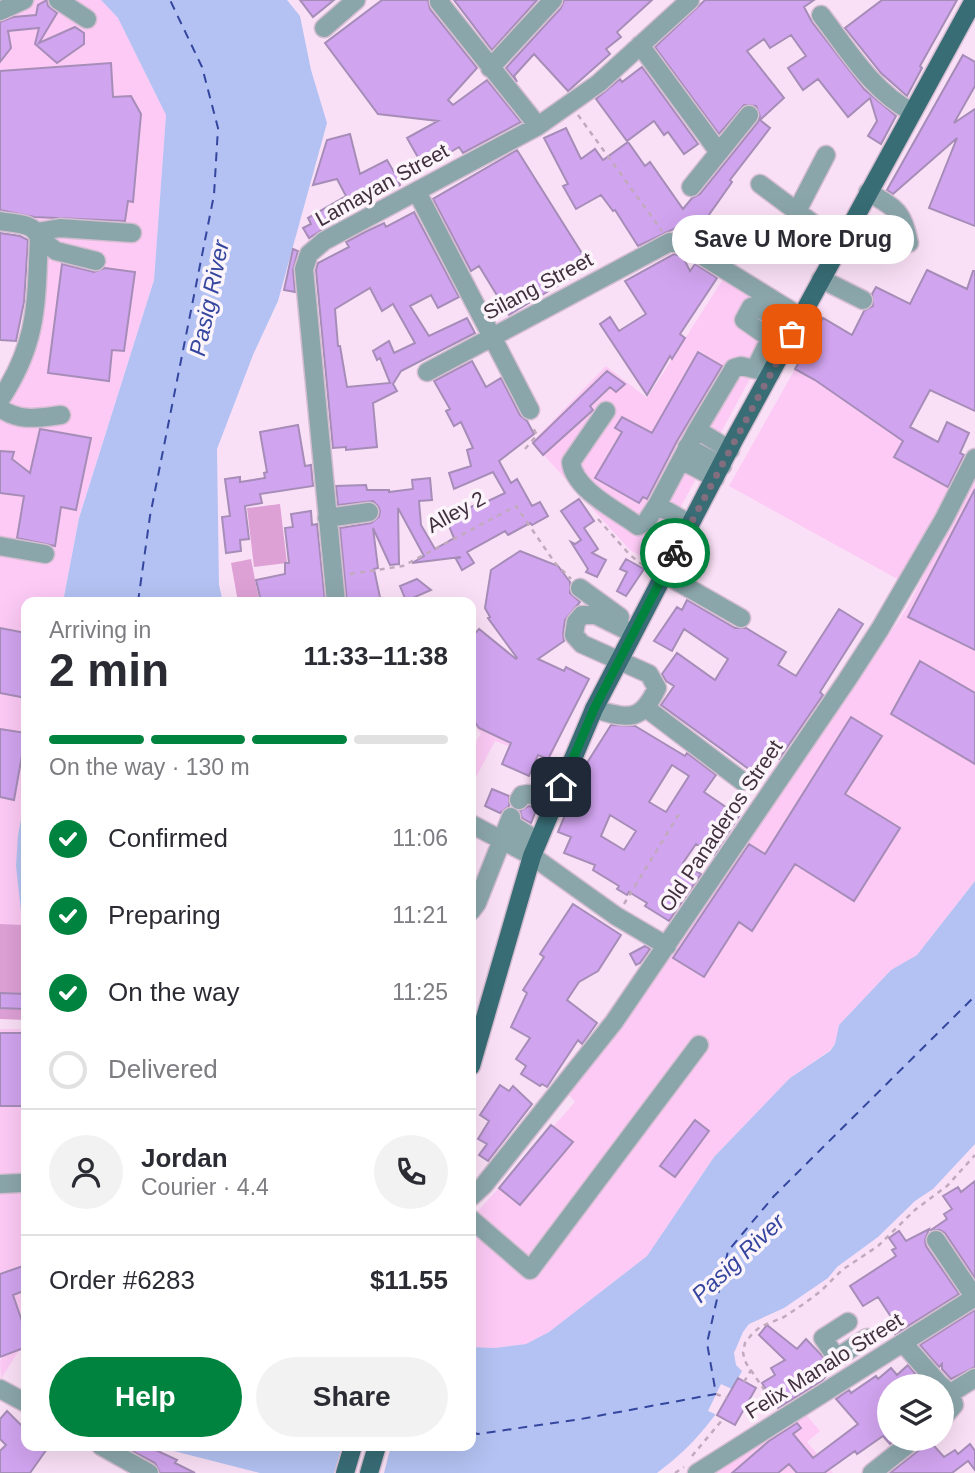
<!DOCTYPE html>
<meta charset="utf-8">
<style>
:root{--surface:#fff;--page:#f2f2f3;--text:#2b2b33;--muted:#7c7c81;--line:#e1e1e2;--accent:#00833e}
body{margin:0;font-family:Arial,sans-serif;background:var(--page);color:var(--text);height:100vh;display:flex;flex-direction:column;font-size:26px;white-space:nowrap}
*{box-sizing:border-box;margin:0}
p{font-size:23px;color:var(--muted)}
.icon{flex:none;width:38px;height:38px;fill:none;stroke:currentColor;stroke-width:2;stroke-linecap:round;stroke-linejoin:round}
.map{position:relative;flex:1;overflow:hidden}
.panel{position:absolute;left:21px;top:597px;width:455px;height:854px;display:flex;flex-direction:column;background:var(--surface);border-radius:14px;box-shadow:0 7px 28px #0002}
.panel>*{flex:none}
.tools{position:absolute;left:877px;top:1374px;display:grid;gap:14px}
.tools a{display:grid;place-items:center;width:77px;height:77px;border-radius:50%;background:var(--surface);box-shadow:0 7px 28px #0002;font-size:35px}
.pin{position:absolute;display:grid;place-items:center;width:60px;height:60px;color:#fff;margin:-30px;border-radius:14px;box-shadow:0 4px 10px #0006}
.courier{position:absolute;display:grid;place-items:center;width:70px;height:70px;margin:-35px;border:5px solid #00833e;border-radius:50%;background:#fff;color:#222;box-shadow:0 2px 9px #0007}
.bubble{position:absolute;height:49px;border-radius:24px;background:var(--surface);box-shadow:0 7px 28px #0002;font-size:23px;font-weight:700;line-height:49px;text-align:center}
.overview em{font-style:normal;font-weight:700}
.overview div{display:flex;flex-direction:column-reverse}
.overview{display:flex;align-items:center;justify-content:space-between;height:119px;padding:0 28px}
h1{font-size:46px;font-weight:700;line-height:52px}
.bar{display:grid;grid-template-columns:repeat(4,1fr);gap:10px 7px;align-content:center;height:84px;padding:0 28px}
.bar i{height:9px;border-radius:5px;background:var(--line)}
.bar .current{background:var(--accent)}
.bar p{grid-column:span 4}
.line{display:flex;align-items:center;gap:18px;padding:0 28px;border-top:2px solid var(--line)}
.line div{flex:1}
.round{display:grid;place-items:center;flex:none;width:74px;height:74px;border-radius:37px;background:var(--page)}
ol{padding:0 28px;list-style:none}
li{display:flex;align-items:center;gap:21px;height:77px}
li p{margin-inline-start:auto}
li .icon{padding:7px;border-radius:50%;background:var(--accent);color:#fff;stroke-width:4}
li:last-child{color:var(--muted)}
li i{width:38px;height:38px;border:4px solid var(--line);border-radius:50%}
.action{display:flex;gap:14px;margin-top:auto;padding:14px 28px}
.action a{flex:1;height:80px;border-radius:42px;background:var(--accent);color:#fff;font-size:28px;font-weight:700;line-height:80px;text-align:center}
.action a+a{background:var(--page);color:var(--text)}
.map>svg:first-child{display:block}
</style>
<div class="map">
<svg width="975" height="1473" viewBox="0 0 975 1473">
<rect width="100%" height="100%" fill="#fae0f6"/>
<path fill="#fccaf5" d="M0 0H101L118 18 166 115 154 280 79 517 63 602H26V793L18 835 23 931 0 991V409L25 364 45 232 0 221Z
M723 279 784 316 651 562 630 550 532 442 606 366 647 398Z
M795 369 815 380 903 441 895 458 950 488 901 581 729 486Z
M975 475V881L917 955 891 970 839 1025 835 1044 829 1051 790 1078 714 1157 647 1256 549 1332 526 1344 495 1348 471 1347V1219L575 1102 564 1089 668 959 907 608Z
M471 674 568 720 549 762 495 741 471 787V749L481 734 471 720Z
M0 1029H26V1349L18 1352 1 1379 0 1361 8 1347 0 1326Z
M802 1410 820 1431 807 1442 833 1473H708Z"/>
<path fill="#dea1d6" d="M280 504 287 563 254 567 247 508Z
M251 559 259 600 238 602 231 563Z
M0 924 21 925 26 961V1020L0 1019Z"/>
<path fill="#b3c2f2" d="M101 0H287L300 16 311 70 327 123 278 301 253 355 217 449 219 585 223 602H63L79 518 154 280 166 115 118 18Z
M26 793V958L16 866 18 835Z
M975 881V1144L933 1189 915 1201 878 1237 837 1267 828 1278 784 1308 749 1324 743 1332 734 1353 736 1365 742 1371C721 1412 694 1446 657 1473H260L154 1446H471V1347L495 1348 526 1344 549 1332 647 1256 714 1157 790 1078 830 1051 835 1044 839 1025 891 970 917 955Z"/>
<path fill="#fae0f6" d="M721 1384 732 1389 717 1415 708 1411Z
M342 1446H391L384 1473H334Z"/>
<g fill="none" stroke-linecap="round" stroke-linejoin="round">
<path stroke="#35469f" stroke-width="2" stroke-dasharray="9 7" stroke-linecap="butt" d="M138 602 150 516 214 195 218 128 202 67 170 0
M471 1432 478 1434 581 1419 716 1394 707 1343 728 1251 774 1196 975 996"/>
</g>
<path fill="#d1a4ef" stroke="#a68db8" stroke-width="2" fill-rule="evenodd" d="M47 0 48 6 57 13 39 43 75 27 84 33V44L57 63 35 44 39 28 8 31 11 48 0 62V22L13 17 36 15 38 5Z
M300 0H334L313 17Z
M382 0H428L430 9 477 68 448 100 453 105 487 80 521 122 463 153 459 147 424 168 407 138 438 121 378 114 325 43Z
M454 0H537L492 50Z
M564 0H652L617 32 621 37 606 49 610 54 568 91 534 54 514 76 517 82 506 68 561 8Z
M705 0H814L804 7 812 22 864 89 896 116 881 144 868 136 877 121 870 98 848 117 818 79 803 90 788 68 806 56 791 35 770 48 764 39 747 51 784 98 760 120 770 128 730 180 732 182 704 222 707 225 692 236 685 233 680 226 638 246 615 210 613 211 601 195 576 209 563 186 568 184 544 138 566 128 581 159 595 149 603 160 628 142 645 166 650 162 683 209 692 198 700 194 758 122 760 116 756 106 744 105 719 134 655 47Z
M882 0H957L920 66 922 68 907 96 881 73 845 28Z
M963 55 975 62V86L954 123 975 109V226L929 208 957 138 893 194 887 190Z
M111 63 113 97 131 96 141 114 133 202 128 201 125 221 34 217 0 210V71Z
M642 67 698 144 684 154 668 132 664 135 654 121 627 141 596 99 620 79 622 82Z
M350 134 360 174 387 160 394 172 414 163 419 172 399 182 400 185 384 194 382 189 345 208 346 210 338 215 340 219 309 238 303 228 311 224 308 218 346 196 337 179 313 185 327 140Z
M517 150 590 266 509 315 479 266 471 271 433 199Z
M414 212 459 297 438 308 431 295 410 306 429 336 467 318 475 333 401 371 393 384 397 391 373 403 377 447 346 450V447L333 448 316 270 318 263 349 247 346 242 365 232 384 223 386 227ZM370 288 382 311 393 304 415 343 394 353 389 341 373 351 377 360 380 358 390 383 347 387 340 346H338L335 309Z
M0 233 20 236 28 240 24 302 16 341 0 340Z
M293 249 298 251 293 270 295 292 284 290Z
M674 254 683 257 690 271 695 264 717 278 680 334 685 338 672 359 670 356 647 395 600 324 610 317 619 331 646 314 625 281Z
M62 264 94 272 105 268 135 272 124 351 112 350 109 381 48 373Z
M927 270 967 289 973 271H975V411L930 390 910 427 938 442 947 422 969 433 960 453 964 455 948 487 894 457 903 441 815 380 795 369 823 318 852 335 864 311 873 306 872 294 876 287 910 304Z
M698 352 722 366 677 441 647 499 643 497 639 503 595 478 622 432 615 428 622 417 652 433Z
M472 361 486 387 501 378 520 415 527 421 534 434 499 461 511 483 517 479 532 506 540 502 548 516 532 525 530 523 508 535 505 531 467 552 474 563 462 570 456 559 461 557 412 563 424 556 398 508 399 564 390 565 373 528 378 568 374 569 381 602H347L340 528 371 523 379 517 380 511 378 506 373 501 338 505 336 486 366 485 367 490H389V492L413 489 412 480 430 478 432 500 419 501 421 525 435 549 454 538 446 519 483 501 484 503 505 493 493 472 454 489 449 473 471 466 467 450 473 448 461 422 454 426 446 411 450 409 434 381Z
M607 371 625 384 616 392 610 387 590 406 593 410 543 455 533 443Z
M298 425 305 466 311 465 313 486 260 494 262 503 245 506 249 539 240 540 241 551 226 553 222 517 230 516 225 479 240 477V482L265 478 264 473 267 472 260 432Z
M40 429 91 438 76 510 61 507 55 546 17 538 24 496 0 493V451L14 452 12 459 30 473Z
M975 489V650L908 617Z
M579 499 594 521 584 528 598 549 592 553 606 560 597 577 586 572 588 569 571 542 575 544 581 540 561 511Z
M311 511 312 525 317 524 325 602H261L256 580 285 574V563H289L285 528 293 527 291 514Z
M520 551 558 566 570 582V593L580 602 565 620 563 634 564 641 538 659 564 671 566 667 589 679 548 759 538 755 529 776 502 764 511 743 479 728 471 717V638L479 629 516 659 517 658 488 618 490 617 485 608 491 570Z
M626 559 644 569 626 596 617 591 627 572 620 569Z
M417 579 431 590 406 601 400 586Z
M687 600 735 628H746L786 652 778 665 796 676 839 609 863 624 820 692 823 695 779 759 775 756 761 778 661 705 674 686 666 681 662 674 677 653 715 680 728 659 684 629 672 651 654 641 677 607 682 610Z
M0 628 26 633V698L0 693Z
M920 661 975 693V764L891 714Z
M851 717 882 736 845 794 900 828 854 901 795 864 752 931 739 922 704 977 673 958 749 844 765 854Z
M611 725 635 726 685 756 687 753 716 775 704 792 739 816 714 855 696 844 683 863 701 874 669 921 645 906 647 903 629 892 627 895 617 889 619 886 593 870 595 865 564 853 571 837 558 832 585 766ZM672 765 689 776 666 812 649 802ZM610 815 636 831 624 850 601 836Z
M0 729 26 733 14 800 0 797Z
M492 789 509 796V806L500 813 485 806Z
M529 806 537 808 531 823 522 818 520 811Z
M573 904 621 935 598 971 579 982 567 1000 597 1023 582 1044 578 1040 547 1087 542 1084 540 1086 521 1074 526 1066 516 1059 530 1038 511 1027 527 993 523 990 544 957 540 954Z
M645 946 650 949 640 963 636 965 630 954Z
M0 993 26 994 25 1009 0 1008Z
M0 1033H26V1106H0Z
M500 1085 509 1091 513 1086 532 1104 488 1161 479 1155 487 1144 478 1139 489 1121 480 1115Z
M695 1120 709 1131 675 1177 660 1166Z
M551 1125 573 1142 520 1205 499 1188Z
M975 1181V1278L945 1233 940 1230H931L947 1219 944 1214 952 1209 943 1196 958 1187 961 1192Z
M929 1229 925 1240 926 1246 959 1294 895 1334 890 1326 895 1323 878 1297 863 1306 850 1286 896 1256 892 1250 896 1248 889 1238 899 1231 906 1241Z
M26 1265V1290L13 1295 26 1333V1347L0 1357V1274Z
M975 1310V1367L951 1379 942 1369V1364L939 1367 920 1345Z
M767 1325 797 1349 806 1339 833 1367 822 1381 778 1408 762 1383 775 1375 771 1368 785 1360 759 1335Z
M908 1365 922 1382 917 1386H889V1438H897L890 1444 883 1436 857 1454 855 1451 824 1473H797L789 1464 778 1473H732L769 1441 797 1423 801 1428 793 1434 813 1458 858 1424 836 1399 849 1390 851 1393 876 1376 878 1379 891 1368 897 1375Z
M738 1378 756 1388 735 1425 717 1415Z
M7 1411 26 1430V1446H49L30 1473H0V1451L6 1445 0 1439V1419Z
M927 1438 944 1457 955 1450 958 1454 970 1444 975 1451V1470L968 1461 952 1473H890L923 1447Z
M123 1446H147L177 1460 175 1463 195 1473H160L155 1463Z"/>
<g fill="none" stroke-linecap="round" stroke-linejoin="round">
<g stroke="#d5bdd1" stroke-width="21">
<path id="minor" d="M58 0 87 19
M441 0 439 2 538 126
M0 11 24 0
M821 15C848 50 872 91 912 112
M324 28 356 0
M640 45 718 151
M490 68 553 0
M760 184 827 234 842 242
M691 187 749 115
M417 192 530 410
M868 192C896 208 903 211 909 243
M797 211 826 155
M0 221C15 224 34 222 39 238 36 304 38 343 0 400
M37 232 60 228 132 233
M39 238 56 251 96 261
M821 279 863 300
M755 369 769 341 767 336 744 320 751 307 754 306 795 328
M427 372 670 242 685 245 801 317
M0 408C20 422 38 418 61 415
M606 411 571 462C574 490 617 510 638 526L646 522 657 505
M697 430 730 450
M687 447 722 466
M681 460 715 478
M327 518 369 512
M690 524 657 505 697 430 734 368 741 366 771 373
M0 546 45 554
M664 574 741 618
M580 588 620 617
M336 602 304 269 309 254 324 241 538 126 599 83 690 0
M646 708 742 781
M594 709C627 718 640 724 657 688L649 674 582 644 574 635 576 622 582 615H596L632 633
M519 800 522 795 528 794 555 801
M509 823 538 841
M471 824 532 856 616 916 667 946
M471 911 477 903 511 817
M0 1184 21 1183
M471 1197 484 1185 614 1022 847 680 880 629 944 519 975 458
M471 1219 530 1270 699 1045
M936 1240 975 1298
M848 1322 823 1338 834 1354 838 1357 867 1338
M903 1343 941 1386
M942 1386 952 1398 954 1405 942 1419
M0 1389 26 1403
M954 1391 975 1378
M101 1446 149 1473
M697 1473 975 1297
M872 1473 916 1438"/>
</g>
<g stroke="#d5bdd1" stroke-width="21">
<path id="major" d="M471 1066 532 856 594 709 734 440 974 0
M345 1473 353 1446
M369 1473 377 1446"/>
</g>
<path stroke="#c1aabd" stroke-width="2.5" stroke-dasharray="5 5" stroke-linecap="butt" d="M578 115 662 231
M525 449 537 435 532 426
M598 519 630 555 650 571
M350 574 403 566 516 506 555 563 571 579
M624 904 679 814
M744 1382 751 1370
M716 1394 727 1398
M748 1403 757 1406 762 1413
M776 1407 746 1363 743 1353 745 1343 752 1334 760 1327 784 1317 805 1303 821 1291 842 1270 878 1246 916 1209 947 1186 975 1155
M692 1456 723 1419
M675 1473 684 1467"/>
<use href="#minor" stroke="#8ba6ab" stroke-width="18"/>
<use href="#major" stroke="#386d76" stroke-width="18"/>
</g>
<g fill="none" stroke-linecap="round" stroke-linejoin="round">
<path stroke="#826e7e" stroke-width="7" stroke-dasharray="0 12.6" d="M675 553 792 334"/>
<path stroke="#00833e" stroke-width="9" d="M561 787 594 709 675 553"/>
</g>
<g text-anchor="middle" stroke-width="7" stroke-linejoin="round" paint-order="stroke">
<g font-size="21" fill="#41303e" stroke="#fcf4fb">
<text transform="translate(382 185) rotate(-29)" y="7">Lamayan Street</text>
<text transform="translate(538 286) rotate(-28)" y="7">Silang Street</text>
<text transform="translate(456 512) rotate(-29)" y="7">Alley 2</text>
<text transform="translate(721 826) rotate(-56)" y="7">Old Panaderos Street</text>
<text transform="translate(824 1366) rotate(-32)" y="7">Felix Manalo Street</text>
</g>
<g font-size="23" font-style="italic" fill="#35469f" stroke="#fcf4fb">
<text transform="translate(209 298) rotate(-78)" y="8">Pasig River</text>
<text transform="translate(738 1258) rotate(-43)" y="8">Pasig River</text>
</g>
</g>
</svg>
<div class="tools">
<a><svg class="icon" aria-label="layers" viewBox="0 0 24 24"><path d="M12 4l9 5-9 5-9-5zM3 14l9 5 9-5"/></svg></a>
</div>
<div class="pin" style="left:792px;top:334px;background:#ea580c"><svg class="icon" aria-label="bag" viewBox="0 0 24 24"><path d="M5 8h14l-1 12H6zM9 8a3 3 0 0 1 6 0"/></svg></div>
<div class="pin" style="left:561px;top:787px;background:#1f2937"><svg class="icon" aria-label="home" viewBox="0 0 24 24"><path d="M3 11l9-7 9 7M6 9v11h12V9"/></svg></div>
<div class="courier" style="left:675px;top:553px"><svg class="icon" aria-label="bike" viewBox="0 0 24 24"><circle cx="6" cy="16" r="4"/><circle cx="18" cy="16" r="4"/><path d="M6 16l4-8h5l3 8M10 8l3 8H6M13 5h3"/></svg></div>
<div class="bubble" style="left:672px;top:215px;width:242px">Save U More Drug</div>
<section class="panel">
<div class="overview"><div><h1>2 min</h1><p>Arriving in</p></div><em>11:33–11:38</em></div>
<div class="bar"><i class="current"></i><i class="current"></i><i class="current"></i><i></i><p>On the way · 130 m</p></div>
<ol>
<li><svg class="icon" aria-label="check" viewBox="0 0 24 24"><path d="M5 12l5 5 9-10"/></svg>Confirmed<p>11:06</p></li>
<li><svg class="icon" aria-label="check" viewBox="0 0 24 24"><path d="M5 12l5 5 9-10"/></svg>Preparing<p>11:21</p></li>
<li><svg class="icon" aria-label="check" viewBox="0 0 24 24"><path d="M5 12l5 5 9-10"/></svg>On the way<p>11:25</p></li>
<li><i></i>Delivered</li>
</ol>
<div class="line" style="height:126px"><a class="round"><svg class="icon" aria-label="person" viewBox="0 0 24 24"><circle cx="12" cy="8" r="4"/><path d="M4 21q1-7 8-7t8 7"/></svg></a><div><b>Jordan</b><p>Courier · 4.4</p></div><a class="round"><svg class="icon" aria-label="phone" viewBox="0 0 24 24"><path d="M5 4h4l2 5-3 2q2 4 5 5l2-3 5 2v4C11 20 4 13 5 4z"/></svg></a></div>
<div class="line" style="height:91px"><div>Order #6283</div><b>$11.55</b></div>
<div class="action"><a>Help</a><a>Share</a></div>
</section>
</div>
